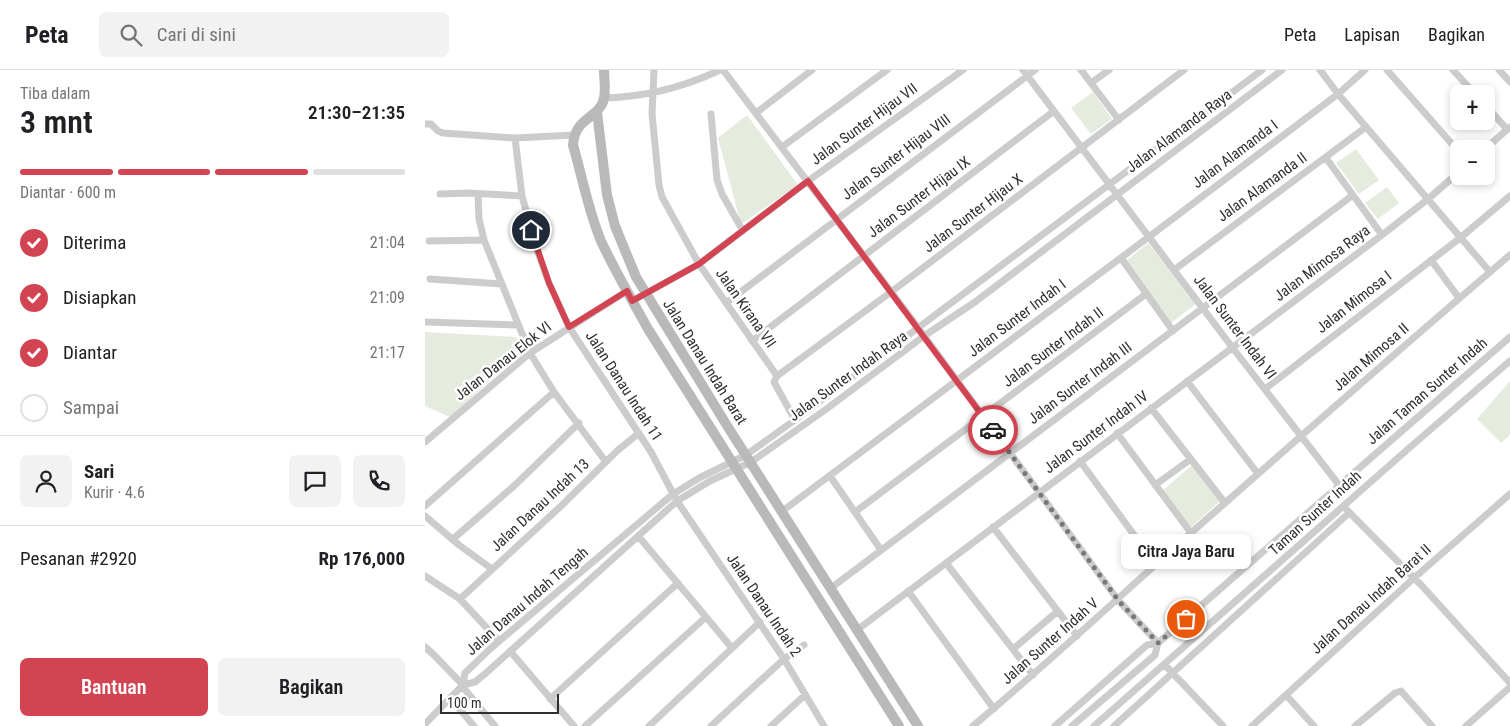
<!DOCTYPE html>
<html lang="id">
<meta charset="utf-8">
<style>
:root{--surface:#fff;--page:#f2f2f2;--text:#202124;--muted:#757577;--line:#e0e0e0;--accent:#d34452}
body{margin:0;font-family:"Roboto Condensed",sans-serif;background:var(--page);color:var(--text);height:100vh;display:flex;flex-direction:column;font-size:19px;white-space:nowrap}
*{box-sizing:border-box;margin:0}
p{font-size:16px;color:var(--muted)}
.icon{flex:none;width:28px;height:28px;fill:none;stroke:currentColor;stroke-width:2;stroke-linecap:round;stroke-linejoin:round}
.map{position:relative;flex:1;overflow:hidden}
.details{display:flex;flex-direction:column;background:var(--surface);width:425px}
.details>*{flex:none}
.controls{position:absolute;left:1025px;top:15px;display:grid;gap:10px}
.controls a{display:grid;place-items:center;width:45px;height:45px;border-radius:8px;background:var(--surface);box-shadow:0 2px 8px #0003;font-size:25px}
.scale{position:absolute;left:15px;bottom:12px;width:119px;box-sizing:border-box;padding-left:5px;border:2px solid #2f2f2f;border-top:0;font-size:14px;line-height:18px;white-space:nowrap;color:#2f2f2f;-webkit-text-stroke:4px #fff;paint-order:stroke}
.pin{position:absolute;display:grid;place-items:center;width:42px;height:42px;color:#fff;margin:-21px;border:2px solid #fff;border-radius:50%;box-shadow:0 1px 5px #0007}
.courier{position:absolute;display:grid;place-items:center;width:50px;height:50px;margin:-25px;border:4px solid #d34452;border-radius:50%;background:#fff;color:#222;box-shadow:0 1px 6px #0007}
.bubble{position:absolute;height:35px;border-radius:8px;background:var(--surface);box-shadow:0 2px 8px #0003;font-size:16px;font-weight:600;line-height:35px;text-align:center}
.head em{font-style:normal;font-weight:600}
.head div{display:flex;flex-direction:column-reverse}
.head{display:flex;align-items:center;justify-content:space-between;height:85px;padding:0 20px}
h1{font-size:32px;font-weight:600;line-height:38px}
.bar{display:grid;grid-template-columns:repeat(4,1fr);gap:8px 5px;align-content:center;height:60px;padding:0 20px}
.bar i{height:6px;border-radius:4px;background:var(--line)}
.bar .on{background:var(--accent)}
.bar p{grid-column:span 4}
.line{display:flex;align-items:center;gap:12px;padding:0 20px;border-top:1px solid var(--line)}
.line div{flex:1}
.round{display:grid;place-items:center;flex:none;width:52px;height:52px;border-radius:8px;background:var(--page)}
ol{padding:0 20px;list-style:none}
li{display:flex;align-items:center;gap:15px;height:55px}
li p{margin-inline-start:auto}
li .icon{padding:5px;border-radius:50%;background:var(--accent);color:#fff;stroke-width:4}
li:last-child{color:var(--muted)}
li i{width:28px;height:28px;border:2px solid var(--line);border-radius:50%}
.cta{display:flex;gap:10px;margin-top:auto;padding:10px 20px}
.cta a{flex:1;height:58px;border-radius:8px;background:var(--accent);color:#fff;font-size:20px;font-weight:600;line-height:58px;text-align:center}
.cta a+a{background:var(--page);color:var(--text)}
header{display:flex;align-items:center;gap:30px;box-sizing:border-box;height:70px;padding:0 25px;background:var(--surface);border-bottom:1px solid var(--line)}
header strong{font-size:24px}
nav{display:flex;gap:28px;margin-inline-start:auto;font-size:18px}
.search{width:350px;height:45px;background:var(--page);display:flex;align-items:center;gap:12px;box-sizing:border-box;padding:0 18px;border-radius:8px;color:var(--muted);font-size:19px}
main{display:flex;flex:1;min-height:0}
.map>svg:first-child{display:block}
</style>
<header>
<strong>Peta</strong>
<div class="search"><svg class="icon" aria-label="search" viewBox="0 0 24 24"><circle cx="10" cy="10" r="6"/><path d="M15 15l6 6"/></svg>Cari di sini</div>
<nav><a>Peta</a><a>Lapisan</a><a>Bagikan</a></nav>
</header>
<main>
<section class="details">
<div class="head"><div><h1>3 mnt</h1><p>Tiba dalam</p></div><em>21:30–21:35</em></div>
<div class="bar"><i class="on"></i><i class="on"></i><i class="on"></i><i></i><p>Diantar · 600 m</p></div>
<ol>
<li><svg class="icon" aria-label="check" viewBox="0 0 24 24"><path d="M5 12l5 5 9-10"/></svg>Diterima<p>21:04</p></li>
<li><svg class="icon" aria-label="check" viewBox="0 0 24 24"><path d="M5 12l5 5 9-10"/></svg>Disiapkan<p>21:09</p></li>
<li><svg class="icon" aria-label="check" viewBox="0 0 24 24"><path d="M5 12l5 5 9-10"/></svg>Diantar<p>21:17</p></li>
<li><i></i>Sampai</li>
</ol>
<div class="line" style="height:90px"><a class="round"><svg class="icon" aria-label="person" viewBox="0 0 24 24"><circle cx="12" cy="8" r="4"/><path d="M4 21q1-7 8-7t8 7"/></svg></a><div><b>Sari</b><p>Kurir · 4.6</p></div><a class="round"><svg class="icon" aria-label="chat" viewBox="0 0 24 24"><path d="M4 5h16v11H9l-5 4z"/></svg></a><a class="round"><svg class="icon" aria-label="phone" viewBox="0 0 24 24"><path d="M5 4h4l2 5-3 2q2 4 5 5l2-3 5 2v4C11 20 4 13 5 4z"/></svg></a></div>
<div class="line" style="height:65px"><div>Pesanan #2920</div><b>Rp 176,000</b></div>
<div class="cta"><a>Bantuan</a><a>Bagikan</a></div>
</section>
<div class="map">
<svg width="1085" height="656" viewBox="0 0 1085 656">
<rect width="100%" height="100%" fill="#fff"/>
<path fill="#e5ebde" d="M668 22 687 49 666 64 646 38Z
M322 45 373 115 316 154 293 68Z
M931 79 954 110 934 124 911 93Z
M962 117 974 133 953 149 940 133Z
M723 173 772 233 746 253 701 191Z
M0 262 91 267 98 280 25 347 0 336Z
M1085 311V365L1076 373 1052 349Z
M767 395 795 431 764 459 736 422Z"/>
<g fill="none" stroke-linecap="round" stroke-linejoin="round">
<path stroke="#ccc" stroke-width="7" d="M229 0 227 44 234 115 237 127 274 194 352 306 349 312 370 350
M298 0 489 252 693 530 733 573
M598 0 807 277 914 415
M656 0 694 50
M895 0 913 24 1065 202
M962 0 1034 82
M1028 0 1050 24
M1074 0 1085 12
M666 13 684 0
M179 28C219 27 259 17 295 0
M1061 36 1082 59
M331 43 387 0
M286 44 292 110 297 124 318 161
M0 54H6L13 61 18 63 90 68 149 65
M90 68 97 126 111 177 124 213 144 257 226 382 252 431 359 589 399 656
M357 77 462 0
M1060 79 1085 57
M901 88 957 165
M15 124 43 123 97 126
M53 124 54 149 59 170 105 283 129 322 181 392
M4 171 59 170
M696 188 748 261
M1006 190 1034 228
M749 200 941 57
M5 209 76 214
M207 231 274 194 383 111 538 0
M301 233 610 0
M0 252 93 255
M327 271 629 41
M352 306 466 222 759 0
M762 311 833 404
M840 319 1035 168 1085 126
M726 338 800 433
M692 363 766 463
M0 372 105 283 202 221
M655 391 731 495
M405 406 456 480
M730 415 766 389
M0 436 129 322
M922 440 998 517 1085 613
M356 442 721 169 913 24 940 0
M430 442 721 224
M0 446 34 475 67 499
M568 457 652 566
M214 467 307 578
M28 469 89 416 154 353
M521 493 608 605
M0 506 35 529 74 571
M406 518 928 125
M483 521 569 639
M35 529 135 437 193 380 214 363
M432 560 957 165 1003 129 1034 102
M0 577 8 584 38 615
M588 579 633 541
M85 581 149 656
M740 595 798 656
M38 615 50 612 61 603 252 431 285 411 326 392 400 340 499 266 550 232 857 0
M38 615 40 603 66 578 248 424 274 408 321 385 370 350 837 0
M37 616 70 656
M861 625 889 656
M25 628 49 656
M125 629 253 513
M0 654 38 615
M160 656 281 547
M224 656 335 552
M286 656 359 589 379 575
M346 656 380 625
M548 656C634 584 715 507 800 433 894 350 989 267 1085 185
M630 656 722 575 733 573 1085 267
M647 656 730 585 733 573
M669 656 983 379 1085 291
M689 656 924 443
M827 656 989 508 1085 424
M930 656 970 623 976 621 1007 656
M1041 656 1085 617"/>
<path stroke="#b9b9b9" stroke-width="10" d="M179 0C179 9 181 19 179 28 175 49 150 46 148 75 157 106 163 140 176 171 190 201 207 230 223 259L474 656
M172 42 182 125 190 156 211 207 301 354 493 656"/>
</g>
<g fill="none" stroke-linecap="round" stroke-linejoin="round">
<path stroke="#787878" stroke-width="5" stroke-dasharray="0 9" d="M568 360 693 530 733 573 761 549"/>
<path stroke="#d34452" stroke-width="6" d="M106 160 124 213 144 257 202 221 207 231 274 194 383 111 568 360"/>
</g>
<g text-anchor="middle" stroke-width="5" stroke-linejoin="round" paint-order="stroke">
<g font-size="15" fill="#2f2f2f" stroke="#fff">
<text transform="translate(439 54) rotate(-36)" y="5">Jalan Sunter Hijau VII</text>
<text transform="translate(754 61) rotate(-37)" y="5">Jalan Alamanda Raya</text>
<text transform="translate(810 84) rotate(-37)" y="5">Jalan Alamanda I</text>
<text transform="translate(471 87) rotate(-37)" y="5">Jalan Sunter Hijau VIII</text>
<text transform="translate(837 117) rotate(-36)" y="5">Jalan Alamanda II</text>
<text transform="translate(494 127) rotate(-37)" y="5">Jalan Sunter Hijau IX</text>
<text transform="translate(548 143) rotate(-37)" y="5">Jalan Sunter Hijau X</text>
<text transform="translate(897 193) rotate(-37)" y="5">Jalan Mimosa Raya</text>
<text transform="translate(929 232) rotate(-38)" y="5">Jalan Mimosa I</text>
<text transform="translate(321 238) rotate(55)" y="5">Jalan Kirana VII</text>
<text transform="translate(592 248) rotate(-37)" y="5">Jalan Sunter Indah I</text>
<text transform="translate(810 257) rotate(53)" y="5">Jalan Sunter Indah VI</text>
<text transform="translate(628 277) rotate(-37)" y="5">Jalan Sunter Indah II</text>
<text transform="translate(946 287) rotate(-41)" y="5">Jalan Mimosa II</text>
<text transform="translate(78 291) rotate(-38)" y="5">Jalan Danau Elok VI</text>
<text transform="translate(280 292) rotate(58)" y="5">Jalan Danau Indah Barat</text>
<text transform="translate(423 306) rotate(-36)" y="5">Jalan Sunter Indah Raya</text>
<text transform="translate(655 313) rotate(-37)" y="5">Jalan Sunter Indah III</text>
<text transform="translate(199 316) rotate(57)" y="5">Jalan Danau Indah 11</text>
<text transform="translate(1002 321) rotate(-41)" y="5">Jalan Taman Sunter Indah</text>
<text transform="translate(671 362) rotate(-37)" y="5">Jalan Sunter Indah IV</text>
<text transform="translate(115 435) rotate(-43)" y="5">Jalan Danau Indah 13</text>
<text transform="translate(890 443) rotate(-42)" y="5">Taman Sunter Indah</text>
<text transform="translate(946 529) rotate(-42)" y="5">Jalan Danau Indah Barat II</text>
<text transform="translate(102 531) rotate(-41)" y="5">Jalan Danau Indah Tengah</text>
<text transform="translate(339 535) rotate(56)" y="5">Jalan Danau Indah 2</text>
<text transform="translate(625 571) rotate(-41)" y="5">Jalan Sunter Indah V</text>
</g>
</g>
</svg>
<div class="controls">
<a>+</a>
<a>−</a>
</div>
<div class="scale">100 m</div>
<div class="pin" style="left:761px;top:549px;background:#ea580c"><svg class="icon" aria-label="bag" viewBox="0 0 24 24"><path d="M5 8h14l-1 12H6zM9 8a3 3 0 0 1 6 0"/></svg></div>
<div class="pin" style="left:106px;top:160px;background:#1f2937"><svg class="icon" aria-label="home" viewBox="0 0 24 24"><path d="M3 11l9-7 9 7M6 9v11h12V9"/></svg></div>
<div class="courier" style="left:568px;top:360px"><svg class="icon" aria-label="car" viewBox="0 0 24 24"><path d="M5 17H2v-5l4-1 3-4h7l3 4 3 1v5h-3M9 17h6M6 11h13"/><circle cx="7" cy="17" r="2"/><circle cx="17" cy="17" r="2"/></svg></div>
<div class="bubble" style="left:696px;top:464px;width:130px">Citra Jaya Baru</div>
</div>
</main>
